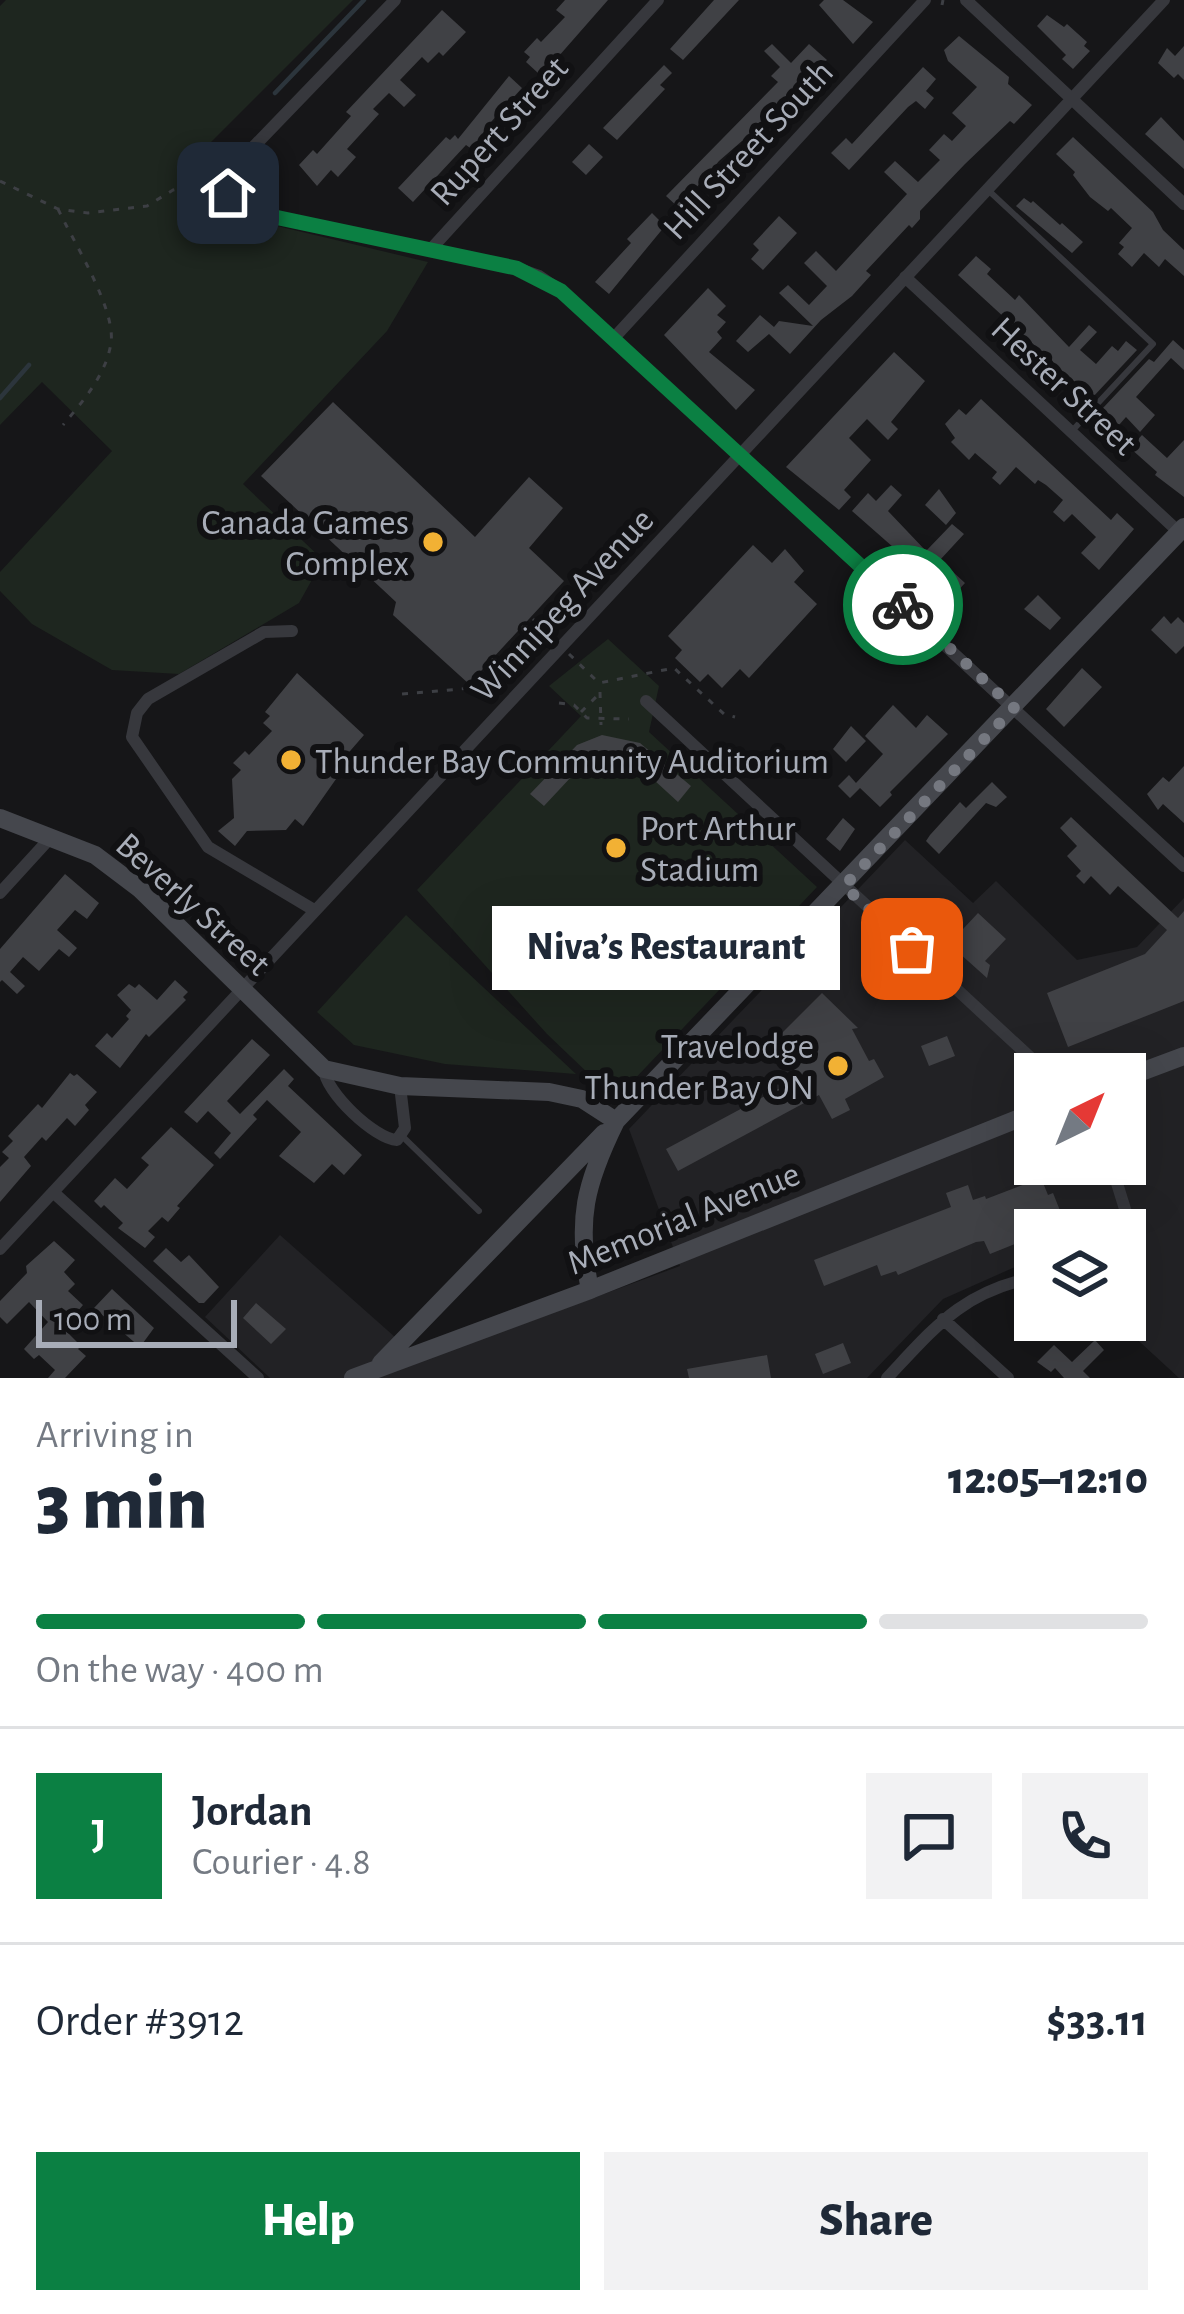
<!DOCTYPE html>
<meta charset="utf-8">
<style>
:root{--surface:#fff;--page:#f2f2f3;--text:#1f2937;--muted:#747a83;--line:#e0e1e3;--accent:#0b8043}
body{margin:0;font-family:"Alegreya Sans",sans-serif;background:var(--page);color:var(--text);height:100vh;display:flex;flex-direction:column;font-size:45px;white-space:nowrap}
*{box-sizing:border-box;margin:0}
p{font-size:39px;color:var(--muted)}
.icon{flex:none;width:66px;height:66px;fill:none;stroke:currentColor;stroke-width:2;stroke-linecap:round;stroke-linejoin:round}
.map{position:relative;height:1378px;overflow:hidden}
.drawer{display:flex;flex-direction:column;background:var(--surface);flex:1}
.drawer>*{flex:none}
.needle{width:78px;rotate:43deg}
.controls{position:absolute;left:1014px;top:1053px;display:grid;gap:24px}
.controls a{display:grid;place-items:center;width:132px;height:132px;border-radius:0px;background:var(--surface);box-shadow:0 12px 48px #0002;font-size:60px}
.scale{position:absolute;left:36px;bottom:30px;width:201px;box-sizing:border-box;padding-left:12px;border:6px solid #a8adb8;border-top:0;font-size:33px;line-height:42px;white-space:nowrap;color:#a8adb8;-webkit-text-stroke:9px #111113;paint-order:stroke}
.pin{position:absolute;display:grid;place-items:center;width:102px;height:102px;color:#fff;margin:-51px;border-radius:24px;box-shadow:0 6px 18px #0006}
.courier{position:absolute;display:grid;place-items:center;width:120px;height:120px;margin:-60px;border:9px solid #0b8043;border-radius:50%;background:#fff;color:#222;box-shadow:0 3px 15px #0007}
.bubble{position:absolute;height:84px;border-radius:0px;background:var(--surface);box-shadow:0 12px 48px #0002;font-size:39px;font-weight:800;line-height:84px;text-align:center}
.headline em{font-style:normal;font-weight:800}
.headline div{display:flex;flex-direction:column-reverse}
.headline{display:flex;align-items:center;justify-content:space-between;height:204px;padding:0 36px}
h1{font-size:78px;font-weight:800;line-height:90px}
.bar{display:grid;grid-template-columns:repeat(4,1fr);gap:18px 12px;align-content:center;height:144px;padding:0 36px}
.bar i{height:15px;border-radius:9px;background:var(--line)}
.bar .selected{background:var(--accent)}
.bar p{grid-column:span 4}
.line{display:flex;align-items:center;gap:30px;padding:0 36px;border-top:3px solid var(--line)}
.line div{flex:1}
.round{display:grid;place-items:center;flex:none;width:126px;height:126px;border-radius:0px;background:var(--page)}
.cta{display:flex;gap:24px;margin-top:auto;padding:24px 36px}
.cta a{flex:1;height:138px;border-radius:0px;background:var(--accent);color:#fff;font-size:48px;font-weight:800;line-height:138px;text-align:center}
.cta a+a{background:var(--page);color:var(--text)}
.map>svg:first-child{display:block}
</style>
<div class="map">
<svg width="1184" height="1378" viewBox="0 0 1184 1378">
<rect width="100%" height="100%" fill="#161618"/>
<path fill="#222225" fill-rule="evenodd" d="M905 840 973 903 996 881 1077 960 1137 947 1184 898V1378H1179L1116 1320H1125V1230H1035V1262L1015 1267 943 1299 867 1378H270L205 1317 280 1235 422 1361 680 1266 629 1129ZM1035 1074H1125V1164H1035Z"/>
<path fill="#1e261f" d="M6 0H353L204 149C190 166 196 183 204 201L231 215 428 262 387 331 243 484 323 560 299 603 179 674 112 670 32 624 0 591V572L112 451 42 382 0 425V6Z
M608 639 659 686 649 732 817 887 628 1086 592 1077 547 1034 417 890 581 716 549 686Z
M406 915 576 1074 445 1064 354 1045 317 1012Z"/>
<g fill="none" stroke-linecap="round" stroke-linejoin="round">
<path stroke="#2c353c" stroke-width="4.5" d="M275 93 364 0
M0 398 29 365"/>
</g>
<path fill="#404145" d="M565 0H608L558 57 538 73 526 62 530 57 524 52 537 38 541 42 565 17 556 10Z
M714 0H739L683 60 670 49Z
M824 0H843L873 22 853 44 819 5Z
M442 10 466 32 443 56 439 52 428 63 422 57 400 80 416 95 404 107 389 93 373 109 379 114 347 149 356 157 338 177 331 170 317 186 299 165 313 150 317 154 351 116 346 112Z
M1047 15 1064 27 1067 24 1087 42 1084 46 1090 51 1073 69 1062 59 1066 55 1037 26Z
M959 36 1009 77 1008 84 1032 105 1014 124 1010 121 965 164 920 211V219L912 228 909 225 866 271 871 275 852 296 821 320 790 354 769 334 748 352 736 341 760 315 774 327 779 321 813 326 779 293 788 285 809 305 827 286 804 263 816 251 836 271 907 194 884 172 895 161 918 182 940 160 929 150 944 134 952 141 966 126 952 113 977 87 948 61 944 50Z
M772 44 791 63 809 44 827 60 807 76 745 143 742 141 719 161 679 208 666 196 778 82 771 76 780 67 764 51Z
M1184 46V80L1178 74 1174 78 1158 63 1167 48 1175 56Z
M664 65 672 73 660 85 665 89 617 140 603 128Z
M923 67 936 79 926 91 934 98 925 109 916 101 908 107 849 170 831 153 846 138 852 144Z
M509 76 522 88 491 122 495 126 473 150 466 145 413 202 398 188 446 137 450 140 455 135 458 139Z
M1161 117 1184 141V169L1145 134Z
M1073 137 1153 212 1163 230 1184 250V276L1165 259 1159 267 1144 253 1132 267 1118 254 1124 247 1119 243 1132 228 1111 208 1108 211 1090 197 1073 175 1075 172 1056 154Z
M589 144 603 157 586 175 572 162Z
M1024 198 1031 203 1033 201 1060 225 1062 223 1083 242 1072 253 1016 206Z
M652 213 665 226 609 294 595 282 631 243 627 239Z
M779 216 797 233 763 270 751 259 759 250 753 244Z
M976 256 991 269 987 274 1015 300 1019 295 1069 347 1089 325 1097 332 1080 350 1096 364 1112 346 1118 351 1126 341 1137 350 1092 398 958 275Z
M708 288 726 306 717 315 726 322 717 332 722 338 709 352 755 390 736 410 664 335Z
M1173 340 1184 350V370L1171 358 1136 397 1155 415 1140 432 1126 417 1119 425 1103 408 1149 359 1154 362Z
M894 352 925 381 891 422 898 429 888 440 867 419 849 438 871 460 844 490 851 497 839 510 786 467Z
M981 399 1111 520 1117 513 1134 529 1099 570 1081 553 1096 537 1072 514 1064 522 1053 512 1063 500 1046 485 1038 480 1035 484 1016 467 1000 485 992 478 997 472 975 453 969 460 951 442 955 438 945 424 959 409 966 415Z
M333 402 475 537 529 477 563 508 529 548 564 581 469 684 393 615 396 602 261 476Z
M1142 435 1167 458 1184 440V497L1155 475 1157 472 1130 448Z
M891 485 902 495 888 511 926 551 952 524 964 534 940 560 965 583 951 598 852 511 868 493 876 501Z
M939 489 956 513 946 525 925 505Z
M753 545 772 563 785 549 804 571 794 582 817 604 749 678 740 669 722 688 708 674 700 682 675 658 682 650 668 636Z
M1038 595 1061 618 1050 630 1024 609Z
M1164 616 1171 624 1178 617 1184 623V646L1176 654 1151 630Z
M1082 668 1102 687 1064 727 1046 709Z
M297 673 364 735 344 758 348 762 303 826 295 819 286 830 247 831 235 846 218 831 234 818 232 779 241 770 233 763 245 751 249 755 272 731 263 723 270 716 265 712Z
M893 705 916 728 927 715 948 734 890 792 892 795 880 807 860 788 850 798 838 786 849 775 856 783 883 754 865 736Z
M851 726 866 741 846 762 833 749Z
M602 735 640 743 691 786 678 802 630 758 613 753 587 760 544 806 530 794 577 745Z
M1184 766V823L1163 804 1158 810 1147 794 1163 777 1169 782Z
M992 782 1007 797 996 807 986 803 939 854 926 841 930 835 960 802 966 808Z
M1071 817 1178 918 1184 911V1001L1068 1047 1047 993 1145 954 1167 930 1118 886 1110 895 1091 876 1084 884 1076 876 1081 871 1067 856 1077 846 1060 828Z
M843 818 855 829 840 851 826 839Z
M65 874 99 903 87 919 75 910 57 930 77 948 69 957 59 949 39 971 23 957 10 972 25 986 17 994 2 980 0 982V949Z
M978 913 1006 939 985 961 990 965 987 978 949 944Z
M175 980 188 992 183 997 186 1000 149 1037 146 1034 120 1068 95 1046 107 1033 112 1038 129 1019 126 1016 131 1010 117 995 129 984 135 988 139 984 157 1000Z
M822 993 858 1028 852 1029 869 1061 874 1059 884 1077 845 1099 850 1110 832 1119 819 1095 678 1171 666 1149 795 1080 774 1041Z
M947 1036 955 1056 929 1066 921 1046Z
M252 1039 270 1055 227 1101 240 1114 284 1069 294 1079 288 1086 362 1155 344 1175 332 1164 314 1183 279 1156 301 1132 267 1100 253 1115 257 1119 220 1159 214 1153 231 1133 208 1111 197 1123 184 1112Z
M70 1073 74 1076 77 1074 97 1092 85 1105 89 1110 75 1126 67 1118 46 1141 42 1137 24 1157 31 1166 0 1202V1167L9 1158 2 1152 13 1141 8 1136 38 1104 42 1108Z
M171 1127 214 1165 177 1206 180 1208 168 1222 162 1217 148 1231 155 1237 145 1248 118 1228 123 1223 104 1205 101 1208 94 1201 115 1178 127 1189 149 1165 141 1158Z
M1041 1178 1048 1195 1053 1193 1063 1218 1058 1220 1062 1230H1035V1236L990 1254 984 1241 976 1242 898 1275 896 1271 881 1276 877 1265 824 1286 814 1260 951 1207 946 1193 968 1185 973 1200 985 1196 986 1199Z
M54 1241 75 1260 64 1272 75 1284 68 1291 83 1305 63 1328 81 1346 78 1349 86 1356 65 1378H48L55 1370 39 1355 34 1359 24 1349 48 1322 29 1302 7 1324 0 1317V1301L27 1273 26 1266Z
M166 1248 181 1262 189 1255 219 1287 204 1303H199L153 1261Z
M112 1289 154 1328 140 1347 94 1308Z
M256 1303 286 1329 271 1344 243 1318Z
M1095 1340 1104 1350 1083 1371 1090 1378H1064L1055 1368 1051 1372 1037 1362 1054 1345 1072 1362Z
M843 1343 851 1363 823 1374 815 1354Z
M767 1355 771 1378H689L687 1369Z"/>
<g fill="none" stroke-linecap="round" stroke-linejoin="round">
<path stroke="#3d3f44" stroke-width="3" stroke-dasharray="6 9" stroke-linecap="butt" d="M942 5 943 0
M0 181 58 209 88 213 147 206 173 190 214 181
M58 209C73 241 116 309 111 343 106 375 83 401 63 425
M533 619 554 639
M569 654 599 683 674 668 724 714 735 717
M600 692 601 725
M402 694 507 685
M559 703 574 705 587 718 629 719
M581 712 599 694"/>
<path stroke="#37383d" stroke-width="6" d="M988 190 1153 344 1071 432
M401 1135 479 1211"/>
<path stroke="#37383d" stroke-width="12" d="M395 0 236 165C224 184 226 198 246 211L516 268 539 276 561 291 1184 866
M966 0 1184 204
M432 248 658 0
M905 277 1181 534
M613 339 925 0
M292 631 264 632 148 699 137 713 132 737 208 847 314 910
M646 701 1048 1074
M0 893 52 836
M324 1069C325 1092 375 1139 397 1140L405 1128 400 1086
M1111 1164 1134 1238 1133 1249 1125 1259
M53 1192 258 1378
M0 1249 1164 0
M943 1319 1008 1378
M887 1378C936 1326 962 1292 1035 1277"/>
<path stroke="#45474d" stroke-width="18" d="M0 818 95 855 140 889 324 1069 400 1086 549 1092 582 1099 616 1121
M1125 1078 1184 1056
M590 1290C576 1220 585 1184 616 1121L1184 527
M381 1363 604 1133
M353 1378 590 1290 1035 1112"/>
</g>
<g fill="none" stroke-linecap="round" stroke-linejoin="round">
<path stroke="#757880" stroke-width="12" stroke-dasharray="0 21.6" d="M903 605 1014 708 844 886 912 949"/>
<path stroke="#0b8043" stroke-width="15" d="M228 193 246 211 516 268 561 291 903 605"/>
</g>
<g fill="#f2b134" stroke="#111113" stroke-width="4.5">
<circle cx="433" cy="542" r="12"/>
<circle cx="291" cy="760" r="12"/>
<circle cx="616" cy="848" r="12"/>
<circle cx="838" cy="1066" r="12"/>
</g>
<g text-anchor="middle" stroke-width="12" stroke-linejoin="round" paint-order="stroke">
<g font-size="36" fill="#a8adb8" stroke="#111113">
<text transform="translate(498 130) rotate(-48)" y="13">Rupert Street</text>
<text transform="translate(747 149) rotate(-47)" y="13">Hill Street South</text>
<text transform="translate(1065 385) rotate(43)" y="13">Hester Street</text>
<text transform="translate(561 604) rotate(-47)" y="13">Winnipeg Avenue</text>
<text transform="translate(194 903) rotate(42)" y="13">Beverly Street</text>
<text transform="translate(683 1217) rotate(-22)" y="13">Memorial Avenue</text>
</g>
<g font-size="36" fill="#a8adb8" stroke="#111113" text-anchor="end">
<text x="409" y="534">Canada Games<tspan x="409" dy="41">Complex</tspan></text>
<text x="315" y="773" text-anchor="start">Thunder Bay Community Auditorium</text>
<text x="640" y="840" text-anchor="start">Port Arthur<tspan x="640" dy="41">Stadium</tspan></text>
<text x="814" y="1058">Travelodge<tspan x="814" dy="41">Thunder Bay ON</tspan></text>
</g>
</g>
</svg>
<div class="controls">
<a><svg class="needle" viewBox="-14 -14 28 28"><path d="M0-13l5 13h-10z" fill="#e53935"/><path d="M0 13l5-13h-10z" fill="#747a83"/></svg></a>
<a><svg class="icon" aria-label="layers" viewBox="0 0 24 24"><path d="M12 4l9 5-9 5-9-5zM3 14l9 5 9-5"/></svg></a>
</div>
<div class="scale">100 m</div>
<div class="pin" style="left:912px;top:949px;background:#ea580c"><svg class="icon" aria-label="bag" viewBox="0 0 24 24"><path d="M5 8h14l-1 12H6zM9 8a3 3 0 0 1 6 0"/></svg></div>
<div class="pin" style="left:228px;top:193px;background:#1f2937"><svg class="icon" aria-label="home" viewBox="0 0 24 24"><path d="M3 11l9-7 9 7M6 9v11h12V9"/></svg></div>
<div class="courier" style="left:903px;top:605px"><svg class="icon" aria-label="bike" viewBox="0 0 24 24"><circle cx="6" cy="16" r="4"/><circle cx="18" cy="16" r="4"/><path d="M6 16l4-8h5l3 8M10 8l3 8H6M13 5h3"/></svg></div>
<div class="bubble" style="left:492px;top:906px;width:348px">Niva’s Restaurant</div>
</div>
<section class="drawer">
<div class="headline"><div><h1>3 min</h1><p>Arriving in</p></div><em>12:05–12:10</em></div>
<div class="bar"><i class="selected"></i><i class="selected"></i><i class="selected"></i><i></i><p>On the way · 400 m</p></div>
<div class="line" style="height:216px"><b class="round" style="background:var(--accent);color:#fff">J</b><div><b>Jordan</b><p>Courier · 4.8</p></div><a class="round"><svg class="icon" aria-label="chat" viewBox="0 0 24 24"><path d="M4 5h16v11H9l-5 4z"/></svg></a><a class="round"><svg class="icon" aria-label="phone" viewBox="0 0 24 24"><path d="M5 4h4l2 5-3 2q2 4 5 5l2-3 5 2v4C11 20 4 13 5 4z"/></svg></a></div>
<div class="line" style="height:156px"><div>Order #3912</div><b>$33.11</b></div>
<div class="cta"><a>Help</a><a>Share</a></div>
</section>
